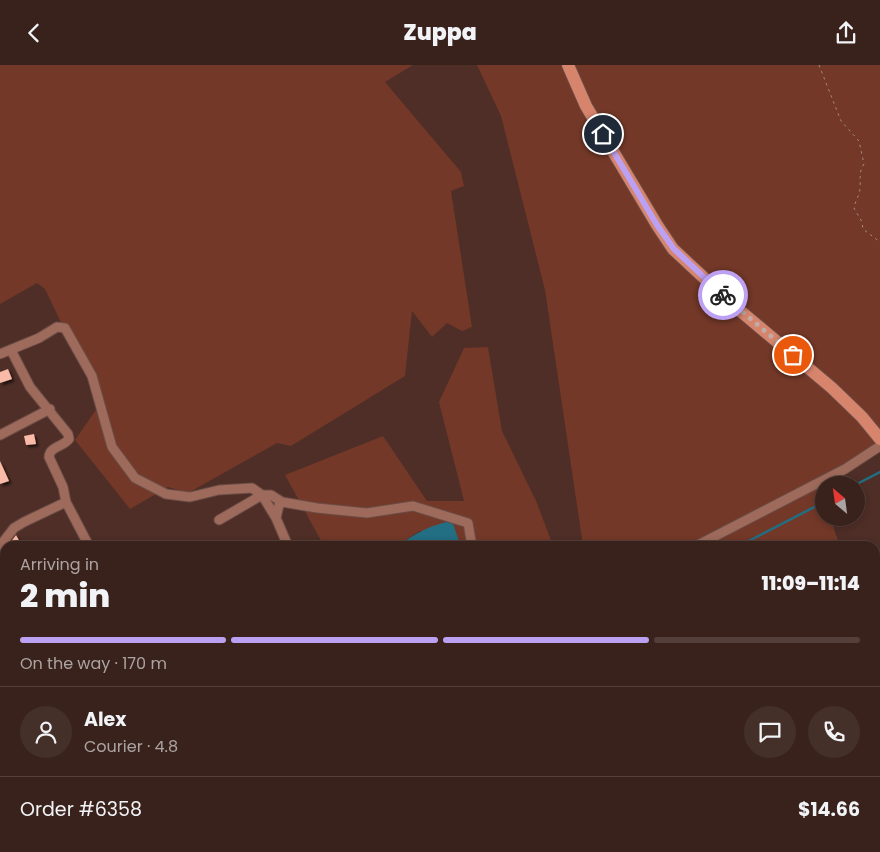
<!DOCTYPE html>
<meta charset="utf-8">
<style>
:root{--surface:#3a221c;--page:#452f29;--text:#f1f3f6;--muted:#aba4a3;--line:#543f3b;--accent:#bca0f2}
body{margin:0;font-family:Poppins,sans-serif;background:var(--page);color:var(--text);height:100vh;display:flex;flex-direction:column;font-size:19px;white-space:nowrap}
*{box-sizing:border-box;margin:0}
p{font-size:16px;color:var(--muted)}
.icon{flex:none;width:28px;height:28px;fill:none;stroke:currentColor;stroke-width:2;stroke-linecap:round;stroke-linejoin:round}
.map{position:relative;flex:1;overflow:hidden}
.side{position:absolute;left:0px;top:476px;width:880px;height:311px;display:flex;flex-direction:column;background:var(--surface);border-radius:15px 15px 0 0;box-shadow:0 2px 8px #0003,0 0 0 1px var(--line)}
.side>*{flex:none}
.needle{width:32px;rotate:331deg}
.tools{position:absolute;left:815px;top:411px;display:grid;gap:10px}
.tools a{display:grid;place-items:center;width:50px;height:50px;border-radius:50%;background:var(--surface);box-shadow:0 2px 8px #0003,0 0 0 1px var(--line);font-size:25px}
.pin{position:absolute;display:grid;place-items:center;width:42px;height:42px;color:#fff;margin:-21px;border:2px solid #fff;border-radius:50%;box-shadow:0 1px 5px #0007}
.courier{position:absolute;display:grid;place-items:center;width:50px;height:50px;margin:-25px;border:4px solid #bca0f2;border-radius:50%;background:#fff;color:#222;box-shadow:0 1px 6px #0007}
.summary em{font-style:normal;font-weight:800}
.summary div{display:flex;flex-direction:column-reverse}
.summary{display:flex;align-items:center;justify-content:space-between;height:85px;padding:0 20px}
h1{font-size:32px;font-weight:800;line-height:38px}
.bar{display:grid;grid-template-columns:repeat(4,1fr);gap:8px 5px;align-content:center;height:60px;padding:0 20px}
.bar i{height:6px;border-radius:4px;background:var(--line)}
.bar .selected{background:var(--accent)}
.bar p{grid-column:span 4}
.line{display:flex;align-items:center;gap:12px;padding:0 20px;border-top:1px solid var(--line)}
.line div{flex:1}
.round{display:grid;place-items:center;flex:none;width:52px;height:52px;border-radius:26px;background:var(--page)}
header{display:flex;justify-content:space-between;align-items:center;height:65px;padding:0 20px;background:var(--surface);font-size:22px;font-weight:800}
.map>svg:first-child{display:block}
</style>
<header><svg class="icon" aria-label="back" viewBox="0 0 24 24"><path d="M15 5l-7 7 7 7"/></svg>Zuppa<svg class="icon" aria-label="share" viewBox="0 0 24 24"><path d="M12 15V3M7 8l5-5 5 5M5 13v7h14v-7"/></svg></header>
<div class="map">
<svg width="880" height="787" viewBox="0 0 880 787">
<defs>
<filter id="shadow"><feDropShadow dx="2.5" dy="2.5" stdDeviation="1" flood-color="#0009"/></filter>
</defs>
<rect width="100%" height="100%" fill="#4e2e26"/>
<path fill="#733828" d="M0 0H413L385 17 461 107 464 121 451 126 472 262 462 266 447 258 432 272 412 246 405 311 291 381 277 378 188 428 168 422 130 444 75 375 100 339 45 224 37 218 0 239Z
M477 0H880V381L817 419 824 437V452L830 453 840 481H583L545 225 501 51Z
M488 282 502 366 537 438 553 481H456L460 479 420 466 396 481H324L285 410 383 371 427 436H464L439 337 464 283Z
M875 575 880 588V787H670L668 783 875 782Z"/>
<path fill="#226e83" d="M452 456 460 479 456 481H396C414 470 431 459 452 456Z"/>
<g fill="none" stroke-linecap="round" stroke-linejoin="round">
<path stroke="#226e83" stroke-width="2.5" d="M855 420 880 407
M739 481 824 437
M639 782 640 787"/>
</g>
<path fill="#fabaa8" filter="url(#shadow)" d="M8 304 12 314 0 318V307Z
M34 369 36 379 26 380 24 371Z
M0 396 9 416 0 419Z
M16 470 21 479 12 481 10 478Z"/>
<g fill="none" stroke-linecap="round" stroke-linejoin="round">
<g stroke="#6a4d46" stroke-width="11">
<path id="street" d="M11 285 30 322 68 369 69 374C63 382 50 381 49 392L63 422 66 437 89 481
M0 289 39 273 57 262 65 263 92 311 112 382 135 413 166 429 190 432 219 425 252 423 262 430H271L282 437 317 443 367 448 413 441 468 458 472 481
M0 370 50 344
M280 436 276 453 288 481
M219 455 262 430 276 453
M0 481 14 463 24 457 66 437
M696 481 845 404 880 381
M2 707 5 715
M34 782 35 787
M230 782 232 787
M404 782 406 787
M574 782 575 787"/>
</g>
<g stroke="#6a4d46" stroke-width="14">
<path id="secondary" d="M568 0 586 41 657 160 673 184 732 239 832 323 862 352 880 374"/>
</g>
<path stroke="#a38d87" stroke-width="1" stroke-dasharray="2.5 4" stroke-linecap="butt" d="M819 0 841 56 859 76 864 99C858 108 861 114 860 123 860 130 855 136 854 143L862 157 863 164 880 177"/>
<use href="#street" stroke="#9e6a5b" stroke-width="9"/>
<use href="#secondary" stroke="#d7846d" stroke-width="12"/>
</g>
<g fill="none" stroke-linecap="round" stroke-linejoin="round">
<path stroke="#c0aca7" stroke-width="5" stroke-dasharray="0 9" d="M723 230 793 290"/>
<path stroke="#bca0f2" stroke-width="6" d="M603 69 657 160 674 184 723 230"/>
</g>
</svg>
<div class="tools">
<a><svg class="needle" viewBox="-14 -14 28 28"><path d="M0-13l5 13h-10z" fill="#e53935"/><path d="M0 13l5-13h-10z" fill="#aba4a3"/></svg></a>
</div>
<div class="pin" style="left:793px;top:290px;background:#ea580c"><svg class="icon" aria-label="bag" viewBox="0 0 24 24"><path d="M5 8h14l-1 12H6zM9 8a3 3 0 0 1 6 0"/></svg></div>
<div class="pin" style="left:603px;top:69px;background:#1f2937"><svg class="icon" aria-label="home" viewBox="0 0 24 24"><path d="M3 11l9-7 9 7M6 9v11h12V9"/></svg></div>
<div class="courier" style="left:723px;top:230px"><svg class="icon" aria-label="bike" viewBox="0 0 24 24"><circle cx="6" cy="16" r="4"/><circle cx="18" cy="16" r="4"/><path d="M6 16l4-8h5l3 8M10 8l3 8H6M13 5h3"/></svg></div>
<section class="side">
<div class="summary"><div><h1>2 min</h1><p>Arriving in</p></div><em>11:09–11:14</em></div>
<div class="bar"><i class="selected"></i><i class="selected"></i><i class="selected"></i><i></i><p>On the way · 170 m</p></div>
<div class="line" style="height:90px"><a class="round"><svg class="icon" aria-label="person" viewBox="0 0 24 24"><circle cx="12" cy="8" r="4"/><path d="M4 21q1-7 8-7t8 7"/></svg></a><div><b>Alex</b><p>Courier · 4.8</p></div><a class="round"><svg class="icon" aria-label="chat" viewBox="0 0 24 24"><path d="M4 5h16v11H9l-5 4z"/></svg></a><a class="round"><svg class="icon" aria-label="phone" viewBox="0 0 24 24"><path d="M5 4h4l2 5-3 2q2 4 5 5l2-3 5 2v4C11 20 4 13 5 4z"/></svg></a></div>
<div class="line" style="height:65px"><div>Order #6358</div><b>$14.66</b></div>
</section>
</div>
